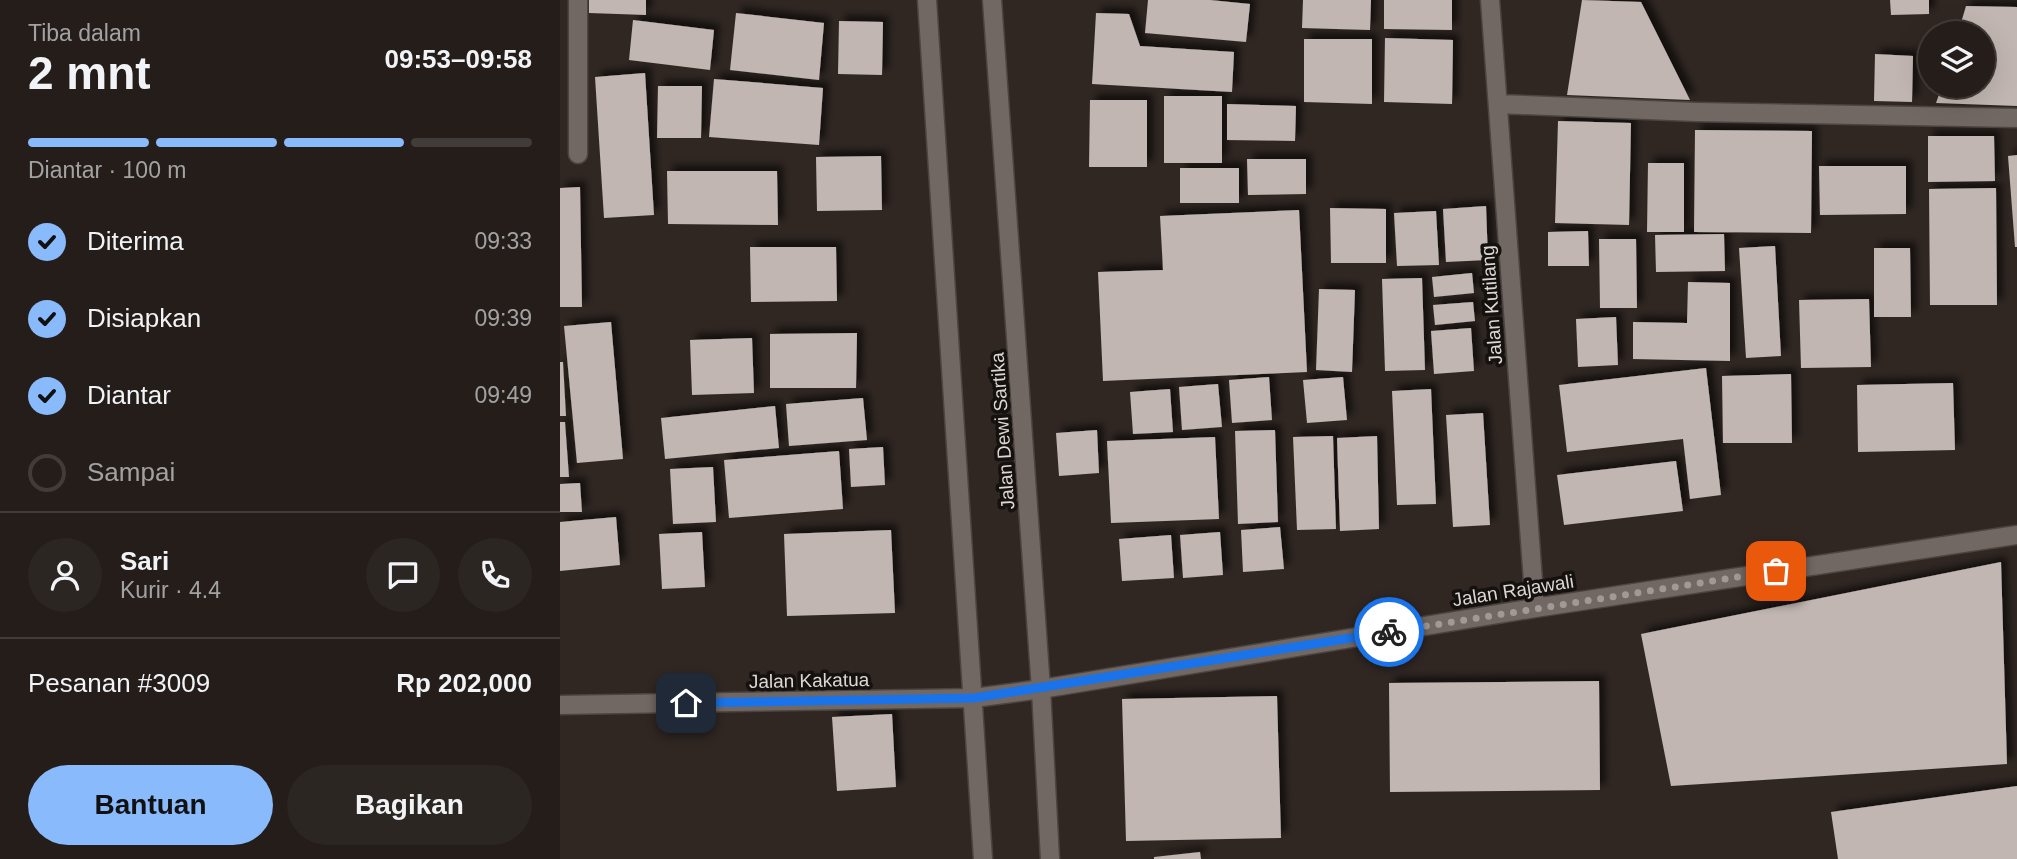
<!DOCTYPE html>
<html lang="id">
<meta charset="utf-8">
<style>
:root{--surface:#241d1a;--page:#2c2623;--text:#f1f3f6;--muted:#a3a2a2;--line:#413b39;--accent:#89bafc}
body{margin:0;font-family:Helvetica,sans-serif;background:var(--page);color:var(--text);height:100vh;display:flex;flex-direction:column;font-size:26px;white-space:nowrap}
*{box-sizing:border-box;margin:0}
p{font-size:23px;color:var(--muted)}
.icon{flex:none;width:38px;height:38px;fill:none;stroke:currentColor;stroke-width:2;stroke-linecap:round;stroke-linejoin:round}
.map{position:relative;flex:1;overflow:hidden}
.details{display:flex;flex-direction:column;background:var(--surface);width:560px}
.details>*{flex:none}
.tools{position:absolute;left:1358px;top:21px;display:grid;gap:14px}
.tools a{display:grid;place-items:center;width:77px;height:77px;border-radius:50%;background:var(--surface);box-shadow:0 7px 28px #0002,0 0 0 2px var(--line);font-size:35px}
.pin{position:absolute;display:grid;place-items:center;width:60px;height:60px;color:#fff;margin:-30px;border-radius:14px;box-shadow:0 4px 10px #0006}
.courier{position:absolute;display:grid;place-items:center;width:70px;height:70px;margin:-35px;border:5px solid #1a73e8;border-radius:50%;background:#fff;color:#222;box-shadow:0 2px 9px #0007}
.overview em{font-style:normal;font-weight:700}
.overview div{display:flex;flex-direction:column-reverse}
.overview{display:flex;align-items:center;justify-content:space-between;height:119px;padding:0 28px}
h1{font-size:46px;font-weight:700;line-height:52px}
.bar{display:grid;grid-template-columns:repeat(4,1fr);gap:10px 7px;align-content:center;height:84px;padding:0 28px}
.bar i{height:9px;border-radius:5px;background:var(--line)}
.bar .active{background:var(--accent)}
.bar p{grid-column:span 4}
.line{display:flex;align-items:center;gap:18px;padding:0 28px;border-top:2px solid var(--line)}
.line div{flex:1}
.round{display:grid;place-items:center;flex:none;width:74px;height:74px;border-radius:37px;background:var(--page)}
ol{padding:0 28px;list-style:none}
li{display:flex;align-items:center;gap:21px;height:77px}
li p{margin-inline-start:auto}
li .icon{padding:7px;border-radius:50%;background:var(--accent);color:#111;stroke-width:4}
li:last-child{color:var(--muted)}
li i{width:38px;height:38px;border:4px solid var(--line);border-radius:50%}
.button{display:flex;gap:14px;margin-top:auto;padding:14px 28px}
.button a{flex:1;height:80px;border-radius:42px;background:var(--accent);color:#111;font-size:28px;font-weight:700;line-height:80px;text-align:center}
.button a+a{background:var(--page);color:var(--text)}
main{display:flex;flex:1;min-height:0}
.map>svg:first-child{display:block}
</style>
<main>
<section class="details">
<div class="overview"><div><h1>2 mnt</h1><p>Tiba dalam</p></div><em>09:53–09:58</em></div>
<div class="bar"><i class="active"></i><i class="active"></i><i class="active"></i><i></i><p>Diantar · 100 m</p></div>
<ol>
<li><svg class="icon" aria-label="check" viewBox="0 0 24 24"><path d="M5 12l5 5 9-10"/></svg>Diterima<p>09:33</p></li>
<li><svg class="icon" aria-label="check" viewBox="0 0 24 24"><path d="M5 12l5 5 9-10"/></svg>Disiapkan<p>09:39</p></li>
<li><svg class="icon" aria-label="check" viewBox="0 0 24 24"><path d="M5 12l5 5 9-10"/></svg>Diantar<p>09:49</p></li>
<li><i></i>Sampai</li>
</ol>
<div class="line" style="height:126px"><a class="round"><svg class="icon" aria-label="person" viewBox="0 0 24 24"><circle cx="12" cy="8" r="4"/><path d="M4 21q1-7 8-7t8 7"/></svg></a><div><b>Sari</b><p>Kurir · 4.4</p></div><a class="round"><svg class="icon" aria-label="chat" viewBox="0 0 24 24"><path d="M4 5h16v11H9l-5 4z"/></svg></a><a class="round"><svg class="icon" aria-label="phone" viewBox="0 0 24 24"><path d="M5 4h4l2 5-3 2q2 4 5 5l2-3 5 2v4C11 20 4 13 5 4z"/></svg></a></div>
<div class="line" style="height:91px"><div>Pesanan #3009</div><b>Rp 202,000</b></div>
<div class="button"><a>Bantuan</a><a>Bagikan</a></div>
</section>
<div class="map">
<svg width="1457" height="859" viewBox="0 0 1457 859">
<defs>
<filter id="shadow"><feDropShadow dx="6" dy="-6" stdDeviation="3.5" flood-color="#0009"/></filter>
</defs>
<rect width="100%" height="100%" fill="#302723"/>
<path fill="#c1b6b1" filter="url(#shadow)" d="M29 0H86V15L29 13Z
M588 0H650L690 4 686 42 585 33Z
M743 0H811L810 30 742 28Z
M824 0H892V30L824 29Z
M1022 0 1081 2 1130 100 1007 95Z
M1330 0H1369V14L1331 15Z
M1406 6 1457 7V106L1376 103 1382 86H1423V33H1398Z
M176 13 264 23 259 80 170 70Z
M536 13 569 14 580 46 674 52 672 92 532 84Z
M73 20 154 30 150 70 69 60Z
M279 21 323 22 322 75 278 74Z
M825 38 893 40 892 104 824 102Z
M744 39H812V104L744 102Z
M1315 54 1353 56 1352 102 1314 101Z
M85 73 94 215 44 218 35 77Z
M154 79 263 88 259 145 149 137Z
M98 86H142L141 138H97Z
M604 96H662V163H604Z
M530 100H587V167H529Z
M667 104 736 106 735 141 667 140Z
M998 121 1071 123 1069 225 995 223Z
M1135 130 1252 131 1251 233 1134 232Z
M1368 136H1434L1435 181 1368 182Z
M1457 155V247H1455L1448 156Z
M321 156 322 210 257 211 256 157Z
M687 159H746V194L688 195Z
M1088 163H1124V232H1087Z
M1259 166H1346V214L1260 215Z
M620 168H679V203H620Z
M107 171H217L218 225 108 224Z
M20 187 22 307H0V188Z
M1436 188 1437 305H1370L1369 189Z
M926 206 928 260 886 262 883 209Z
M770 208 826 209V263H771Z
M739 210 747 372 543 381 538 272 603 270 600 216Z
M876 211 879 265 837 266 834 213Z
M1028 231 1029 266H988V232Z
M1164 234 1165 271 1096 272 1095 235Z
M1039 239H1076L1077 308H1040Z
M1215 246 1221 356 1186 358 1179 248Z
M190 247H276L277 301 191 302Z
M1314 248H1350L1351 317H1314Z
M912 273 914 293 874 297 872 277Z
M862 278 865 370 825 371 822 279Z
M1128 282 1170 283V361L1073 359V322L1127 323Z
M759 289 795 290 792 372 756 370Z
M1309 299 1311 367 1241 368 1239 300Z
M913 302 915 321 875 325 873 305Z
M1056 317 1058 365 1018 367 1016 319Z
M51 322 63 459 17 463 4 326Z
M911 328 914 371 874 374 871 331Z
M297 333 296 388H210V334Z
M192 338 194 393 132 395 130 340Z
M0 362H3L6 416H0Z
M1146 368 1161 495 1130 499 1123 439 1007 452 999 385Z
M1231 374 1232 443H1163L1162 376Z
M709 377 712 420 672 423 669 380Z
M783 377 787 420 747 423 743 380Z
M1393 383 1395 450 1298 452 1297 385Z
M658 384 662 427 622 430 619 387Z
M610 389 613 432 573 434 570 392Z
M871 389 876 504 837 505 832 391Z
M303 398 307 440 229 446 226 404Z
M215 406 219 448 105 459 101 418Z
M923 413 930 525 893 527 886 415Z
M0 422H5L9 477H0Z
M537 430 539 473 499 476 496 433Z
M715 430 718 522 678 524 675 431Z
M773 436 776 529 737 530 733 437Z
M817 436 819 529 780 531 777 438Z
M655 437 659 519 551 523 547 441Z
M323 447 325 485 291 487 289 449Z
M279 451 283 509 169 518 164 460Z
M1116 461 1123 511 1004 525 997 475Z
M153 467 156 522 113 524 110 469Z
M20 483 22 512H0V484Z
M56 517 60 565 0 571V522Z
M720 527 724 569 683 572 681 530Z
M331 530 335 613 227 616 224 534Z
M142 532 145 587 102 589 99 534Z
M660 532 663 575 623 578 620 535Z
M611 535 614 578 562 581 559 539Z
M1441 562 1447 764 1111 786 1081 634Z
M1039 681 1040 790 830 792 829 683Z
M717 696 721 838 566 841 562 699Z
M332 714 336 787 277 791 272 717Z
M1457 786V859H1278L1271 812Z
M640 852 641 859H594V857Z"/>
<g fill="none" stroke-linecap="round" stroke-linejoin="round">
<g stroke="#4b4440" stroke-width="21">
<path id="minor" d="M367 0 423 859
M432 0 481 689 490 859
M930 0 975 608
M938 104 1136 112 1457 118
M18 154V0
M0 705 414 698 481 689 975 608 1457 535"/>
</g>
<use href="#minor" stroke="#726863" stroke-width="18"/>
</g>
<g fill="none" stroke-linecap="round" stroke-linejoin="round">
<path stroke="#a09996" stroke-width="7" stroke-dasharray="0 12.6" d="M829 632 1216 571"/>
<path stroke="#1a73e8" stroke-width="9" d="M126 703 414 698 829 632"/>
</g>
<g text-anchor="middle" stroke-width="7" stroke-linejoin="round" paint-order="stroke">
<g font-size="19" fill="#ddd7d4" stroke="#15110f">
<text transform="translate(931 305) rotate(-94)" y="7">Jalan Kutilang</text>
<text transform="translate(442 431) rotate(-94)" y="7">Jalan Dewi Sartika</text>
<text transform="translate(953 590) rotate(-9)" y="7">Jalan Rajawali</text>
<text transform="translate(249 680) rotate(-1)" y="7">Jalan Kakatua</text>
</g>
</g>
</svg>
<div class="tools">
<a><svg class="icon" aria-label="layers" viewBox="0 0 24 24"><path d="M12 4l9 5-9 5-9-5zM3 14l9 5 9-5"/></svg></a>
</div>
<div class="pin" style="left:1216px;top:571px;background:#ea580c"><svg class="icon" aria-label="bag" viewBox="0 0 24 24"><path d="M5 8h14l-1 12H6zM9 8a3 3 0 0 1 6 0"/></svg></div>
<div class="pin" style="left:126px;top:703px;background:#1f2937"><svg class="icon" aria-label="home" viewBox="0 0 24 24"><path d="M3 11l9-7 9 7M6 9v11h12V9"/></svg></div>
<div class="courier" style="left:829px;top:632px"><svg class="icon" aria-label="bike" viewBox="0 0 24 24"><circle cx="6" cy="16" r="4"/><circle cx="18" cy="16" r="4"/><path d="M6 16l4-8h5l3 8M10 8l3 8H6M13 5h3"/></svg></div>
</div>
</main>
